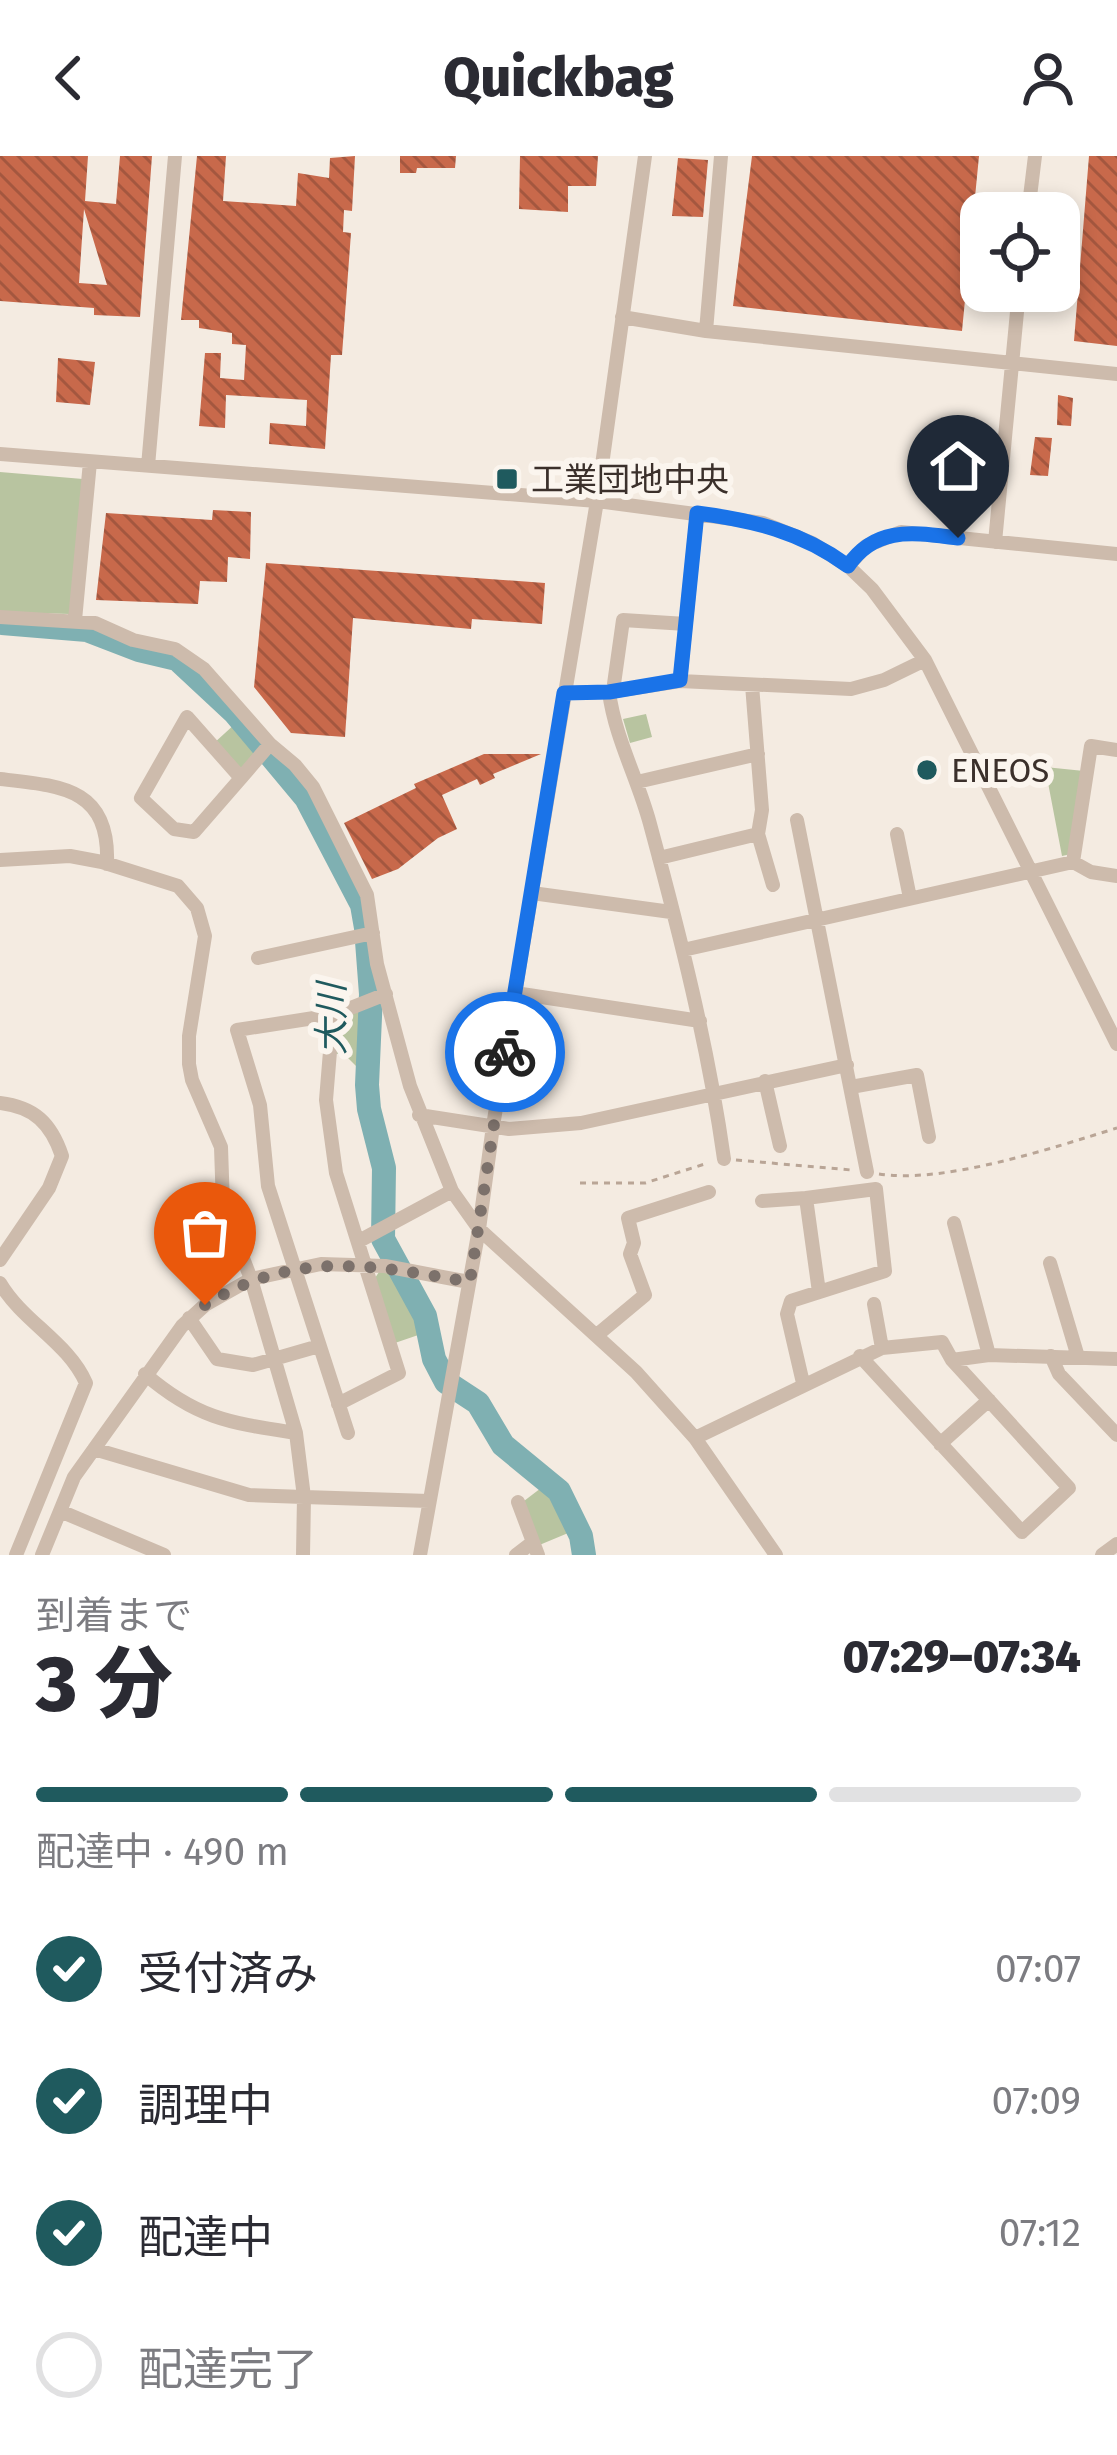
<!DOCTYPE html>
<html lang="ja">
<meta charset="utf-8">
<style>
:root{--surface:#fff;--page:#f7f7f7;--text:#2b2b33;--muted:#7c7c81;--line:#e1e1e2;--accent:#1f5a5e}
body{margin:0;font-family:"Fira Sans","Noto Sans JP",sans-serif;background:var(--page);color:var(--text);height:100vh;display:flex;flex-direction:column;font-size:45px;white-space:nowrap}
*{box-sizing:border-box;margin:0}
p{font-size:39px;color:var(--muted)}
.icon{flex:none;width:66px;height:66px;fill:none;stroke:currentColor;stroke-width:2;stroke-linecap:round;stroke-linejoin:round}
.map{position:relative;height:1399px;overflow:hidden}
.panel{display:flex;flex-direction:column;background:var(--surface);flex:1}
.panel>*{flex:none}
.fabs{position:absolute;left:960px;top:36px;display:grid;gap:24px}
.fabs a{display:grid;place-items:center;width:120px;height:120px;border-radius:24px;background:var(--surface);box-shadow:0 6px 18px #0003;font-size:60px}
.pin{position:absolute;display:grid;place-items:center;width:102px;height:102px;color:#fff;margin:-123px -51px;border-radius:50% 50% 50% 0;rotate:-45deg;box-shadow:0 0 12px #0007}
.pin .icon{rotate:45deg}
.courier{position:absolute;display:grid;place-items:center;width:120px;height:120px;margin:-60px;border:9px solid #1a73e8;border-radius:50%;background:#fff;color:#222;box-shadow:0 3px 15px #0007}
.head em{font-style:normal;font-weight:800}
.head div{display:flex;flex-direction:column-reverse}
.head{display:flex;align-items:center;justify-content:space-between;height:204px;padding:0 36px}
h1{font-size:78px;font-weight:800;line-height:90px}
.bar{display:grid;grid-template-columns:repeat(4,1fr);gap:18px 12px;align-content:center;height:144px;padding:0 36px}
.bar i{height:15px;border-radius:9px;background:var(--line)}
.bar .active{background:var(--accent)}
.bar p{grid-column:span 4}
ol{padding:0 36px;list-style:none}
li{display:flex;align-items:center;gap:36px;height:132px}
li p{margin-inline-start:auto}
li .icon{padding:12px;border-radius:50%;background:var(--accent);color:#fff;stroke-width:4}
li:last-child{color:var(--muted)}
li i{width:66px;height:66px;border:6px solid var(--line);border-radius:50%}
header{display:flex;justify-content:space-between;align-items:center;height:156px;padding:0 36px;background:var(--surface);font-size:54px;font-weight:800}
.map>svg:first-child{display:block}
</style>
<header><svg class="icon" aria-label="back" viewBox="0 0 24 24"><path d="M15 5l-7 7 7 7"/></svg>Quickbag<svg class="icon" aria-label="person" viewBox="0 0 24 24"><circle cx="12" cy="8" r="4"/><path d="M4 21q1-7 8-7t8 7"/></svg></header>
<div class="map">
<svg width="1117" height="1399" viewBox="0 0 1117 1399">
<defs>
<pattern id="building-back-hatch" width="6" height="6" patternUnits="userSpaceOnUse" patternTransform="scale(3)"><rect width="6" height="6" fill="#c8694b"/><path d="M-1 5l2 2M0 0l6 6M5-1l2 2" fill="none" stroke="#a4573f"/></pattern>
</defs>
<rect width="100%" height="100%" fill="#f4ebe1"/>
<path fill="#b8c4a0" d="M0 316 83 323 70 458 0 456Z
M646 558 652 581 630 587 623 563Z
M236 567 262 596 246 613 236 614 213 588Z
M1045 611 1084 615 1071 698 1062 700Z
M368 849 365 919 345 899 332 897 334 860Z
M379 1116 399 1118 423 1160 427 1176 392 1188 373 1125Z
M545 1329 573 1375 537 1390 524 1345Z"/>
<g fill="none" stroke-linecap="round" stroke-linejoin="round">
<path stroke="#7fb0b2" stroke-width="24" d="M2 467 87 474 139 494 177 503 235 557 306 642 362 749 366 772 371 838 367 929 369 953 384 1012 383 1083 425 1160 434 1203 446 1226 478 1247 503 1289 559 1335 581 1380 584 1399"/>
</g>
<path fill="url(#building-back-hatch)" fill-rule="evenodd" d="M0 0H88L85 45 116 48 120 0H152L140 161 94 159V152L0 145ZM84 53 107 129 79 127Z
M197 0H226L223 45 296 50 298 17 329 22 330 2 355 0 352 55 344 54 343 76 351 77 342 199H331L325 293 269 288 270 267 306 270 307 244 226 239 225 272 199 270 205 197H221L220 222 244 224 246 189 232 188V177L199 172V164H181Z
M400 0H456L455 12H417L416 17H400Z
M520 0H598L596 30H568V56L519 53Z
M752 0H979L962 175 733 150Z
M1089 0H1117V190L1074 185Z
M678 2 708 4 703 61 672 60Z
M58 202 95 206 90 249 56 246Z
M1058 239 1073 242 1071 270 1057 269Z
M1035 281 1052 282 1048 320 1030 319Z
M213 354 251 356 250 403 228 401 227 426 200 425 198 448 96 444 106 357 212 364Z
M266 407 545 427 542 468 472 463 471 473 353 462 345 581 291 577 254 531Z
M484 598H541L493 618 495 622 480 629 477 623 442 639 457 673 438 682 398 713 372 723 344 667 416 632 414 628Z"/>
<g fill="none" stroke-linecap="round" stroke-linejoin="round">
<path stroke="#b9a596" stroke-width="3" stroke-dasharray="6 6" stroke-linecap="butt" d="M736 1004 851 1014
M879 1018C945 1028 1052 992 1117 972
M580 1027H645L708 1007"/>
<path stroke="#cdbbac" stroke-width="14" d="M1028 57 1035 0
M622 161 706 175 1117 218
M706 175 721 0
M0 298 597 345 763 367 812 387 848 410 872 433 925 504 1117 888
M148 310 175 0
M995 386 1019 135
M848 410 866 390 901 376 1117 398
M0 461 95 467 133 484 175 493 204 513 270 588 295 609 313 631 367 739 377 808 410 930 452 1035 479 1073 636 1216 695 1282 776 1399
M75 464 90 306
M680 525 697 357
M613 535 623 464 686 468
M609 536C615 582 638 623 650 668 680 779 708 889 724 1003
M564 537 609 536 680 525 851 533 884 524 925 504
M187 561 241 622 194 676 174 673 141 642Z
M241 622 270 588
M0 623C62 630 110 632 107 708
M637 626 758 598
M797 664 867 1016
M758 678 773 729
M897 678 910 742
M659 702 758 678 762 654 752 529
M0 704 70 700 102 706 178 730 197 752 205 780 189 880V908L192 924 221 991 223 1050 251 1123 296 1277 304 1341 429 1345
M1073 706 1091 590 1117 594
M532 737 671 756
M683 794 1073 706 1091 716 1117 720
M258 802 373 777
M515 837 700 865
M333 859 237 874 260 949 268 1030 348 1277
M765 925 780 990
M851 931 917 919 929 981
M0 947C34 951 51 967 62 1000L49 1032 0 1104
M419 959 509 973 581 967 847 909
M762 1045 806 1042
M954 1067 989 1199
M359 1085 452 1035
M1050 1107 1078 1201
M0 1127C23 1166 68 1186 86 1227L16 1399
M874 1148 882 1192
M189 1162 217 1203 253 1209 319 1190
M597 1179 645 1139 630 1098 634 1087 628 1062 709 1036
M860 1200 1022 1376 1069 1332 952 1204
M1051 1200 1059 1218 1117 1279
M145 1218C197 1263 231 1267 296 1277
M803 1227 787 1158 791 1145 885 1115 876 1033 806 1042 819 1136
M338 1248 399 1217 336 1017 326 944 333 859 386 838
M695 1282 882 1192 942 1186 952 1204 989 1199 1117 1203
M940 1288 989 1244
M94 1293 249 1339 304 1341 303 1399
M518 1346 533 1386
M60 1355 164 1399
M42 1399 74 1321 182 1170 205 1149 251 1123 321 1108 385 1110 469 1126
M420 1399 479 1073 493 970 597 345 645 0
M516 1399 533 1386 538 1399
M1102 1399 1117 1388"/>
</g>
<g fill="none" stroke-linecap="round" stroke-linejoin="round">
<path stroke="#7c716b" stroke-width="12" stroke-dasharray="0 21.6" d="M205 1149C296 1093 371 1109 470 1126L505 896"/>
<path stroke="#1a73e8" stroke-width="15" d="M505 896 564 537 609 536 680 524 697 357C752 364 802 376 848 410 876 369 915 377 958 382"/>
</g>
<g fill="#1f5a5e" stroke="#fbf5ee" stroke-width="4.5">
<rect x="495" y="311" width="24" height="24" rx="6"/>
<circle cx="927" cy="614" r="12"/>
</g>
<g text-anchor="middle" stroke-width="12" stroke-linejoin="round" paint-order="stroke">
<g font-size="33" fill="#3b302b" stroke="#fbf5ee" text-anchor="start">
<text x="531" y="335">工業団地中央</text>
<text x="951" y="626">ENEOS</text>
</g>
<g font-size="36" font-style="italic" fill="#1f5a5e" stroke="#fbf5ee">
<text transform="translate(331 863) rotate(-90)" y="13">大川</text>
</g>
</g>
</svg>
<div class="fabs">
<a><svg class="icon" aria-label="locate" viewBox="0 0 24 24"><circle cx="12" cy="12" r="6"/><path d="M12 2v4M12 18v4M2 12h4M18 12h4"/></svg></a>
</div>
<div class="pin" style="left:205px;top:1149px;background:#ea580c"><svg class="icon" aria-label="bag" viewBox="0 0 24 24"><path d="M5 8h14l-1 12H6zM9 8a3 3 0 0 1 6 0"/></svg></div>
<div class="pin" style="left:958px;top:382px;background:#1f2937"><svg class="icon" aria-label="home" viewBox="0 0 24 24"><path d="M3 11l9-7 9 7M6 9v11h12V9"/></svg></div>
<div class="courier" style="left:505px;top:896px"><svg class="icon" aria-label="bike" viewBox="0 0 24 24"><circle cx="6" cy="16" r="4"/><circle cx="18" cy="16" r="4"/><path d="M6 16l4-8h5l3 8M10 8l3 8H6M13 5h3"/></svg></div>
</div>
<section class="panel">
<div class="head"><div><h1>3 分</h1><p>到着まで</p></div><em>07:29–07:34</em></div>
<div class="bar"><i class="active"></i><i class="active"></i><i class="active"></i><i></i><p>配達中 · 490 m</p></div>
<ol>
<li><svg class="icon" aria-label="check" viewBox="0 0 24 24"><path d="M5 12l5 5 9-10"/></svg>受付済み<p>07:07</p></li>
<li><svg class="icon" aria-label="check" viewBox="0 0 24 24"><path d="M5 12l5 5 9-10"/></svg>調理中<p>07:09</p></li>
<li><svg class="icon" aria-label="check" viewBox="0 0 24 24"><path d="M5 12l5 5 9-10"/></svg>配達中<p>07:12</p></li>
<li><i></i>配達完了</li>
</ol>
</section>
